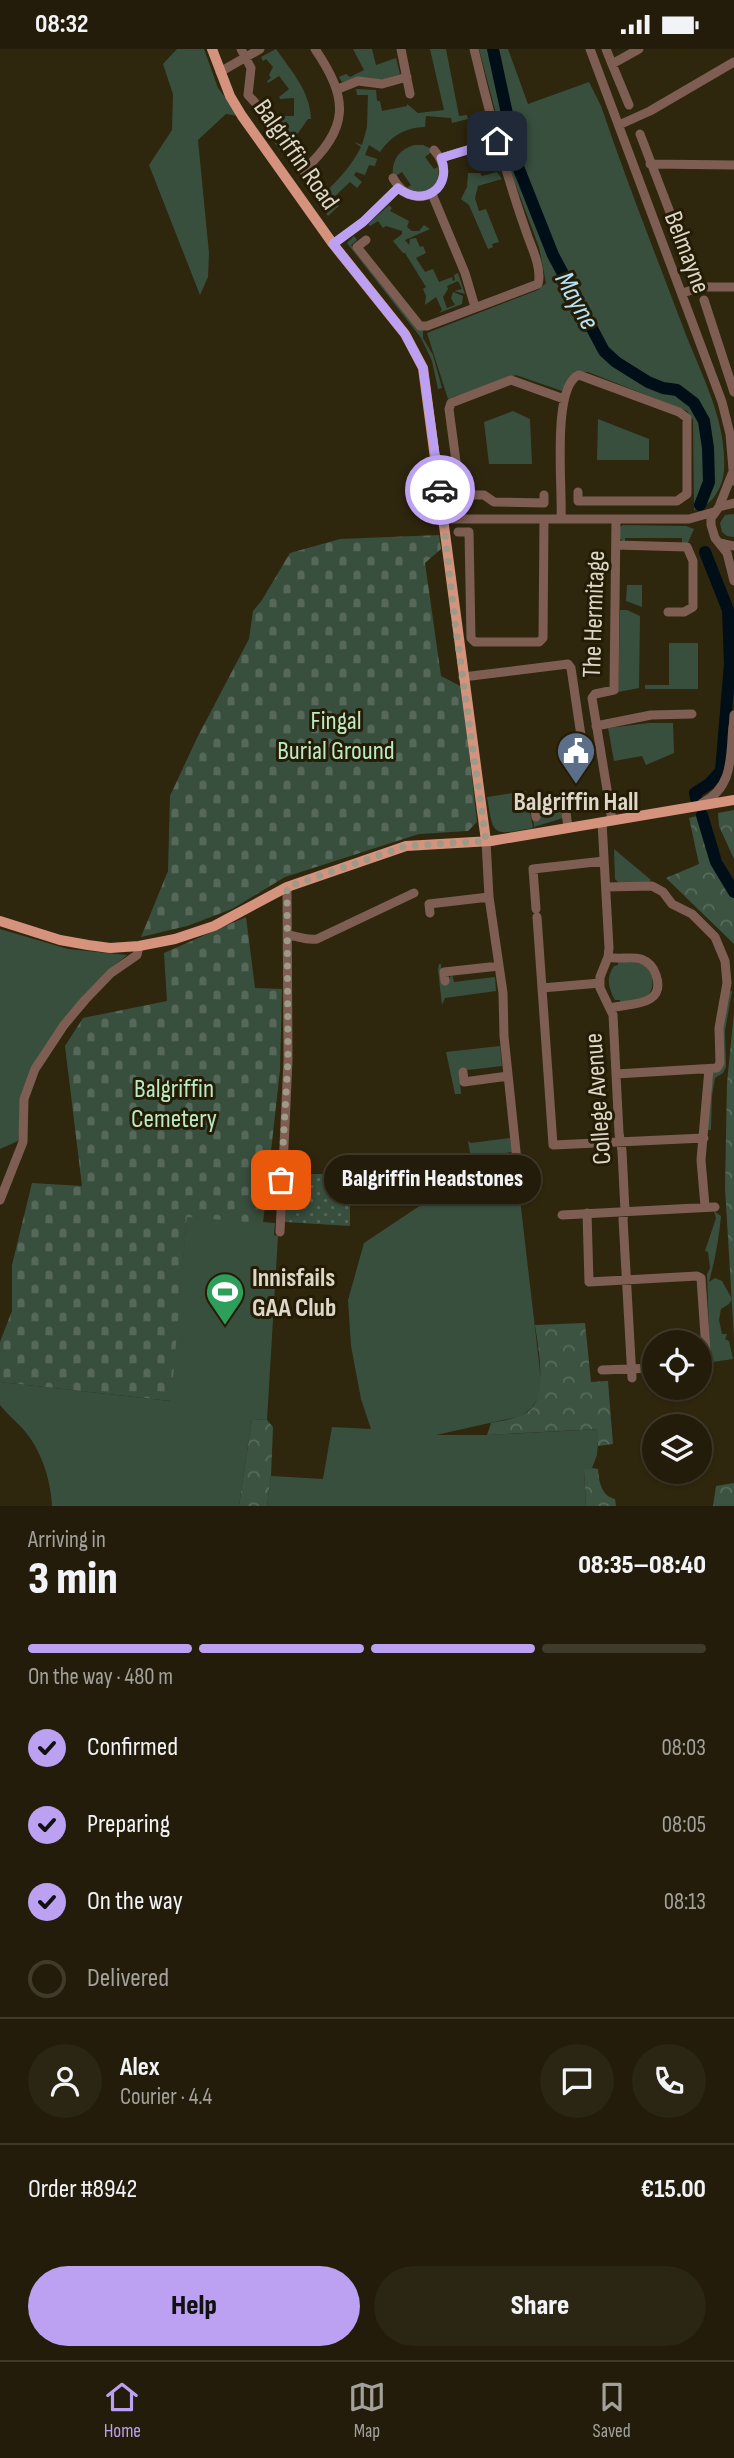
<!DOCTYPE html>
<meta charset="utf-8">
<style>
:root{--surface:#231c0a;--page:#2b2513;--text:#f1f3f6;--muted:#a3a19c;--line:#403a2b;--accent:#bca0f2}
body{margin:0;font-family:"Sofia Sans Condensed",sans-serif;background:var(--page);color:var(--text);height:100vh;display:flex;flex-direction:column;font-size:26px;white-space:nowrap}
*{box-sizing:border-box;margin:0}
p{font-size:23px;color:var(--muted)}
.icon{flex:none;width:38px;height:38px;fill:none;stroke:currentColor;stroke-width:2;stroke-linecap:round;stroke-linejoin:round}
.map{position:relative;height:1457px;overflow:hidden}
.sheet{display:flex;flex-direction:column;background:var(--surface);flex:1}
.sheet>*{flex:none}
.buttons{position:absolute;left:642px;top:1281px;display:grid;gap:14px}
.buttons a{display:grid;place-items:center;width:70px;height:70px;border-radius:50%;background:var(--surface);box-shadow:0 2px 5px #0004,0 0 0 2px var(--line);font-size:35px}
.pin{position:absolute;display:grid;place-items:center;width:60px;height:60px;color:#fff;margin:-30px;border-radius:14px;box-shadow:0 4px 10px #0006}
.courier{position:absolute;display:grid;place-items:center;width:70px;height:70px;margin:-35px;border:5px solid #bca0f2;border-radius:50%;background:#fff;color:#222;box-shadow:0 2px 9px #0007}
.bubble{position:absolute;height:49px;border-radius:24px;background:var(--surface);box-shadow:0 2px 5px #0004,0 0 0 2px var(--line);font-size:23px;font-weight:800;line-height:49px;text-align:center}
.head em{font-style:normal;font-weight:800}
.head div{display:flex;flex-direction:column-reverse}
.head{display:flex;align-items:center;justify-content:space-between;height:119px;padding:0 28px}
h1{font-size:46px;font-weight:800;line-height:52px}
.bar{display:grid;grid-template-columns:repeat(4,1fr);gap:10px 7px;align-content:center;height:84px;padding:0 28px}
.bar i{height:9px;border-radius:5px;background:var(--line)}
.bar .active{background:var(--accent)}
.bar p{grid-column:span 4}
.line{display:flex;align-items:center;gap:18px;padding:0 28px;border-top:2px solid var(--line)}
.line div{flex:1}
.round{display:grid;place-items:center;flex:none;width:74px;height:74px;border-radius:37px;background:var(--page)}
ol{padding:0 28px;list-style:none}
li{display:flex;align-items:center;gap:21px;height:77px}
li p{margin-inline-start:auto}
li .icon{padding:7px;border-radius:50%;background:var(--accent);color:#111;stroke-width:4}
li:last-child{color:var(--muted)}
li i{width:38px;height:38px;border:4px solid var(--line);border-radius:50%}
.cta{display:flex;gap:14px;margin-top:auto;padding:14px 28px}
.cta a{flex:1;height:80px;border-radius:42px;background:var(--accent);color:#111;font-size:28px;font-weight:800;line-height:80px;text-align:center}
.cta a+a{background:var(--page);color:var(--text)}
.status{display:flex;justify-content:space-between;align-items:center;height:49px;padding:0 35px;background:var(--surface);direction:ltr}
.status svg{height:19px;fill:currentColor}
.tabs{display:flex;justify-content:space-around;align-items:center;height:98px;border-top:2px solid var(--line);background:var(--surface);font-size:19px;color:var(--muted)}
.tabs a{display:grid;justify-items:center;gap:4px}
.tabs .active{color:var(--accent)}
.map>svg:first-child{display:block}
</style>
<div class="status"><b>08:32</b><svg viewBox="0 0 49 12"><path d="M0 12V9h3v3zM5 12V6h3v6zM10 12V3h3v9zM15 12V0h3v12zM26 1h20v11H26zM47 4h2v5h-2z"/></svg></div>
<div class="map">
<svg width="734" height="1457" viewBox="0 0 734 1457">
<defs>
<pattern id="forest-crowns" width="20" height="18" patternUnits="userSpaceOnUse" patternTransform="scale(1.75)"><rect width="20" height="18" fill="#3c5341"/><path d="M2 6a3 3 0 1 1 6 0M12 15a3 3 0 1 1 6 0" fill="none" stroke="#586b5b"/></pattern>
<pattern id="cemetery-stones" width="16" height="16" patternUnits="userSpaceOnUse" patternTransform="scale(1.75)"><rect width="16" height="16" fill="#394f3e"/><path d="M2 7V4a2 2 0 0 1 4 0v3zM10 15v-3a2 2 0 0 1 4 0v3z" fill="#556859"/></pattern>
<pattern id="garden-dots" width="8" height="8" patternUnits="userSpaceOnUse" patternTransform="scale(1.75)"><rect width="8" height="8" fill="#394f3e"/><path d="M2 2h.1M6 6h.1" fill="none" stroke="#556859" stroke-width="1.8" stroke-linecap="round"/></pattern>
</defs>
<rect width="100%" height="100%" fill="#2f260e"/>
<path fill="#394f3e" d="M177 0H204L218 39 239 67 226 65 198 91 209 204 208 228 200 246 149 116 172 81 173 45 163 15Z
M276 0C292 23 310 42 311 70H308L291 94 289 93 280 102 272 90 285 81 279 71 280 67H294V49L280 50 279 48 289 40 279 27 268 34 267 32 271 29 269 26 273 18 266 10 263 12 261 8Z
M353 0H372L376 16 396 9 400 25 382 31 358 29 342 33 339 28 346 25 350 28 364 21Z
M430 0H446L459 67 467 66 468 70 452 74 451 69 426 67 425 78C406 78 391 87 380 103L369 96 365 106 377 110 375 117 369 116 365 126 356 123 354 126 362 133 357 139 350 133 333 149 339 157 328 167 317 151C334 135 350 120 361 98L354 93 362 96 367 78 368 46H357L356 40 376 41 377 52H380L382 62 407 57V55L418 64 444 61Z
M479 0H508L528 55 589 33 601 57C626 131 655 204 683 278 700 324 727 370 724 421 723 438 712 458 694 461L693 371 687 362 588 323H576L569 329 562 342 516 326 448 350 427 284 538 241 546 234 539 198 512 126Z
M414 96H423L434 101 425 108 434 120 438 118C442 138 425 149 407 139L411 136 402 123 393 129C391 112 398 101 414 96Z
M497 123 502 130 478 137 475 149 479 162 486 160 499 193 492 195 493 198 488 200 469 156 461 150 467 138 468 124H480L482 127Z
M389 156 392 159 390 162 409 172 407 178 412 182H419L424 176 430 180 405 191 409 196 410 190 416 189 420 198 423 197 426 204 416 209 425 223 433 220 439 233 452 228 453 232 455 231 454 226 458 224 465 245 454 242 462 240 458 232 447 237 448 240 443 248 447 259 455 256 451 249 453 243 463 247 462 255 439 264 442 261 436 248 425 256 426 247 423 240 426 238 405 204H403L393 192 402 185V182L386 177 383 179 378 172 370 177 368 175Z
M354 187 357 191 351 196 423 281V289L433 306 442 339 438 340 432 312 421 289 347 194Z
M513 362 530 370 532 415H489L484 373Z
M598 370 649 390V411H597Z
M734 465V488L727 487 722 483 720 474 725 466Z
M623 476 686 477 694 480 687 496 682 494V489H625V494L620 490V478Z
M627 536H642V558L626 552Z
M620 561H627L640 567 639 639 618 643Z
M669 594H698V640H645V636H669Z
M649 674H673L674 704 646 716 642 707 614 712 608 679Z
M526 742 533 779C492 786 494 789 487 748Z
M557 761 562 764 563 769 534 778 533 770 539 769 543 763Z
M614 800 651 831 649 833 619 834 615 830Z
M0 880 68 900 127 906 109 921 32 1018 18 1092 0 1100Z
M635 911 649 918C653 930 655 937 647 948L620 955V951H615C608 939 606 928 614 917L618 916V913Z
M439 915H441L442 932H448L452 925 454 933 495 928 496 942 445 949 442 956 438 921Z
M729 942H732L725 982 726 1018 723 1024 715 1029 712 1047 711 1081H706L713 1024 723 1018 721 981Z
M500 997 502 1017 459 1022 461 1045H455L446 1003Z
M510 1089 512 1103 483 1107 484 1115 480 1108 471 1110 468 1092 471 1094Z
M520 1150 541 1331 539 1347 532 1359 521 1367 436 1386H487L599 1380 597 1406 592 1419 584 1422 586 1457H267L271 1427 323 1430 332 1378 371 1380 361 1350 351 1297 348 1251 364 1194 427 1152 472 1153Z
M714 1162 721 1167C719 1189 715 1211 709 1233L715 1229 722 1232 732 1250 729 1255 721 1260 719 1271 722 1285H727L725 1290 729 1292 733 1310 713 1313 710 1310 707 1225 710 1219 708 1203 705 1202 716 1169Z
M187 1167 275 1174 274 1186 278 1187 267 1371 252 1370 239 1457H52C51 1431 41 1400 23 1380 16 1372 7 1365 0 1356V1333L170 1352Z"/>
<path fill="url(#forest-crowns)" d="M734 761V810L719 777 718 764Z
M705 765 716 801 734 832V895L666 829 699 815 689 769Z
M734 963V1289L725 1139 727 1034Z
M585 1274 591 1333 608 1332 613 1395 598 1397V1380L487 1386 491 1374C504 1371 523 1369 532 1359 547 1342 538 1297 535 1276Z
M252 1370 267 1371 273 1378 271 1427 267 1457H239Z
M592 1419 598 1420C599 1432 601 1447 615 1450L616 1457H586L584 1421Z
M734 1434V1457H713L716 1437Z"/>
<path fill="url(#cemetery-stones)" d="M439 486 441 500 425 514 441 627 462 638 477 773 468 782 419 785 285 828 232 860 187 877 141 888 168 822 170 747 197 689 249 590 253 562 262 551 290 504 340 490Z
M246 868 255 939 282 940 280 1021 263 1174 187 1168 171 1352 0 1333V1293L12 1262V1216L32 1134 82 1137 65 997 83 969 167 952 164 904Z"/>
<path fill="url(#garden-dots)" d="M286 1125H350V1177L285 1173Z"/>
<g fill="none" stroke-linecap="round" stroke-linejoin="round">
<path stroke="#000e17" stroke-width="12" d="M493 0 509 74 507 90 553 206 604 302 616 313 648 333 663 339 677 341 694 354 704 372 708 399 709 433 700 456
M696 749 695 744 709 735 721 722 730 615 728 561 705 503
M702 766 716 813 734 843"/>
<path stroke="#7e5e53" stroke-width="9" d="M241 0 251 19 248 46 261 60
M401 0 410 45
M590 0 722 353 730 385 734 432
M606 0 612 15
M220 23 260 0
M338 40 358 32 382 35 407 28
M629 56 612 15 639 0
M619 76 650 62 734 13
M640 85 694 226
M441 109 497 92
M650 115 734 116
M303 122C350 79 349 50 315 0
M393 129C415 170 464 135 434 101
M432 145 465 224 475 258
M366 191 357 198 420 277H427L538 235C542 221 533 201 528 188 506 126 489 64 474 0
M333 195 363 173 398 139
M682 244 703 238H734
M704 251 734 343
M732 425 719 458 711 469V476L715 489 727 504 734 532
M544 446V454L494 453 484 446H469L459 435 449 360 451 354 511 331 564 350
M719 458 734 454
M444 470H689L714 463
M561 470C563 441 551 337 579 326L679 363 687 369V445L677 452H578V443
M458 483H469L471 589 475 593H539L543 589 544 470
M720 494 734 497
M616 496 687 498 693 512V558L684 563H668
M463 628 568 615 571 619 584 707
M596 677 651 666 692 665
M733 681 734 666
M702 754C734 738 730 707 733 677
M536 768 535 759 561 757 566 763 568 779
M612 771 592 649 595 645 614 641 616 470
M602 773 609 899 608 908 600 928V939L613 966 619 1084 622 1102 625 1162 623 1170 632 1329
M486 792 489 848 503 944 504 987 517 1112 520 1121
M606 838 652 837 663 843 672 855 692 865 715 888 725 912 727 934 719 979 720 1014 717 1019 616 1025
M536 860 533 820 604 812
M430 864 429 855 489 848
M537 868 542 939 600 934
M288 886C298 887 306 892 317 890L414 844
M608 908C619 911 631 907 641 910 649 913 654 919 656 926 667 958 628 954 611 959
M445 932 444 923 499 917
M542 939 553 1096 704 1089
M463 1023 464 1033 508 1027
M476 1110 478 1120 517 1112
M0 1151 23 1093 24 1050 35 1020 64 976 85 951 111 924 137 906 139 897
M705 1157 701 1111 709 1020
M587 1164 589 1233 697 1227 701 1229 707 1316H700
M562 1166 715 1158
M280 1183 288 1011 287 838
M602 1321 654 1319"/>
<path stroke="#d5937d" stroke-width="10" d="M212 0 230 47 242 67 333 195 405 285 423 319 486 792
M0 872 60 891 88 896 110 899 139 897 175 890 214 877 287 838 406 797 491 792 734 751"/>
</g>
<g fill="none" stroke-linecap="round" stroke-linejoin="round">
<path stroke="#9f9988" stroke-width="7" stroke-dasharray="0 12.6" d="M281 1131 288 1011 287 838 406 797 486 792 455 573 440 441"/>
<path stroke="#bca0f2" stroke-width="9" d="M440 441 423 319 405 285 333 195 363 173 398 139C423 159 453 139 441 109L497 92"/>
</g>
<defs>
<g id="civic-pin" transform="scale(2.0125)"><path d="M0 17L-7.5 6A9.5 9.5 0 1 1 7.5 6Z" fill="#5c6f8a" stroke="#251c05"/><path d="M-.6-6.5H3V-4.5H.6V-3L4-1V1h2V6H-6V1h2V-1L-.6-3ZM-1.2 2.5V6h2.4V2.5Z" fill="#fff"/></g>
<g id="stadium-pin" transform="scale(2.0125)"><path d="M0 17L-7.5 6A9.5 9.5 0 1 1 7.5 6Z" fill="#2e9e5b" stroke="#251c05"/><path d="M0-5a6.5 5 0 1 0 0 10a6.5 5 0 1 0 0-10ZM-3.5-1.8h7v3.6h-7Z" fill="#fff"/></g>
</defs>
<g fill-rule="evenodd">
<use href="#civic-pin" x="576" y="702"/>
<use href="#stadium-pin" x="225" y="1243"/>
</g>
<g text-anchor="middle" stroke-width="6" stroke-linejoin="round" paint-order="stroke">
<g font-size="26" fill="#dcd7c9" stroke="#251c05">
<text transform="translate(297 105) rotate(55)" y="9">Balgriffin Road</text>
<text transform="translate(688 203) rotate(69)" y="9">Belmayne</text>
<text transform="translate(593 565) rotate(-88)" y="9">The Hermitage</text>
<text transform="translate(597 1050) rotate(-94)" y="9">College Avenue</text>
</g>
<g font-size="26" fill="#bbebc5" stroke="#251c05">
<text x="336" y="680">Fingal<tspan x="336" dy="30">Burial Ground</tspan></text>
<text x="174" y="1048">Balgriffin<tspan x="174" dy="30">Cemetery</tspan></text>
</g>
<g font-size="26" font-weight="bold" fill="#dcd7c9" stroke="#251c05">
<text x="576" y="761">Balgriffin Hall</text>
<text x="252" y="1237" text-anchor="start">Innisfails<tspan x="252" dy="30">GAA Club</tspan></text>
</g>
<g font-size="28" font-style="italic" fill="#b5e3fb" stroke="#251c05">
<text transform="translate(578 251) rotate(61)" y="10">Mayne</text>
</g>
</g>
</svg>
<div class="buttons">
<a><svg class="icon" aria-label="locate" viewBox="0 0 24 24"><circle cx="12" cy="12" r="6"/><path d="M12 2v4M12 18v4M2 12h4M18 12h4"/></svg></a>
<a><svg class="icon" aria-label="layers" viewBox="0 0 24 24"><path d="M12 4l9 5-9 5-9-5zM3 14l9 5 9-5"/></svg></a>
</div>
<div class="pin" style="left:281px;top:1131px;background:#ea580c"><svg class="icon" aria-label="bag" viewBox="0 0 24 24"><path d="M5 8h14l-1 12H6zM9 8a3 3 0 0 1 6 0"/></svg></div>
<div class="pin" style="left:497px;top:92px;background:#1f2937"><svg class="icon" aria-label="home" viewBox="0 0 24 24"><path d="M3 11l9-7 9 7M6 9v11h12V9"/></svg></div>
<div class="courier" style="left:440px;top:441px"><svg class="icon" aria-label="car" viewBox="0 0 24 24"><path d="M5 17H2v-5l4-1 3-4h7l3 4 3 1v5h-3M9 17h6M6 11h13"/><circle cx="7" cy="17" r="2"/><circle cx="17" cy="17" r="2"/></svg></div>
<div class="bubble" style="left:324px;top:1106px;width:217px">Balgriffin Headstones</div>
</div>
<section class="sheet">
<div class="head"><div><h1>3 min</h1><p>Arriving in</p></div><em>08:35–08:40</em></div>
<div class="bar"><i class="active"></i><i class="active"></i><i class="active"></i><i></i><p>On the way · 480 m</p></div>
<ol>
<li><svg class="icon" aria-label="check" viewBox="0 0 24 24"><path d="M5 12l5 5 9-10"/></svg>Confirmed<p>08:03</p></li>
<li><svg class="icon" aria-label="check" viewBox="0 0 24 24"><path d="M5 12l5 5 9-10"/></svg>Preparing<p>08:05</p></li>
<li><svg class="icon" aria-label="check" viewBox="0 0 24 24"><path d="M5 12l5 5 9-10"/></svg>On the way<p>08:13</p></li>
<li><i></i>Delivered</li>
</ol>
<div class="line" style="height:126px"><a class="round"><svg class="icon" aria-label="person" viewBox="0 0 24 24"><circle cx="12" cy="8" r="4"/><path d="M4 21q1-7 8-7t8 7"/></svg></a><div><b>Alex</b><p>Courier · 4.4</p></div><a class="round"><svg class="icon" aria-label="chat" viewBox="0 0 24 24"><path d="M4 5h16v11H9l-5 4z"/></svg></a><a class="round"><svg class="icon" aria-label="phone" viewBox="0 0 24 24"><path d="M5 4h4l2 5-3 2q2 4 5 5l2-3 5 2v4C11 20 4 13 5 4z"/></svg></a></div>
<div class="line" style="height:91px"><div>Order #8942</div><b>€15.00</b></div>
<div class="cta"><a>Help</a><a>Share</a></div>
</section>
<nav class="tabs">
<a class="active"><svg class="icon" aria-label="home" viewBox="0 0 24 24"><path d="M3 11l9-7 9 7M6 9v11h12V9"/></svg>Home</a>
<a><svg class="icon" aria-label="map" viewBox="0 0 24 24"><path d="M3 6l6-2 6 2 6-2v14l-6 2-6-2-6 2zM9 4v14M15 6v14"/></svg>Map</a>
<a><svg class="icon" aria-label="saved" viewBox="0 0 24 24"><path d="M7 4h10v16l-5-4-5 4z"/></svg>Saved</a>
</nav>
